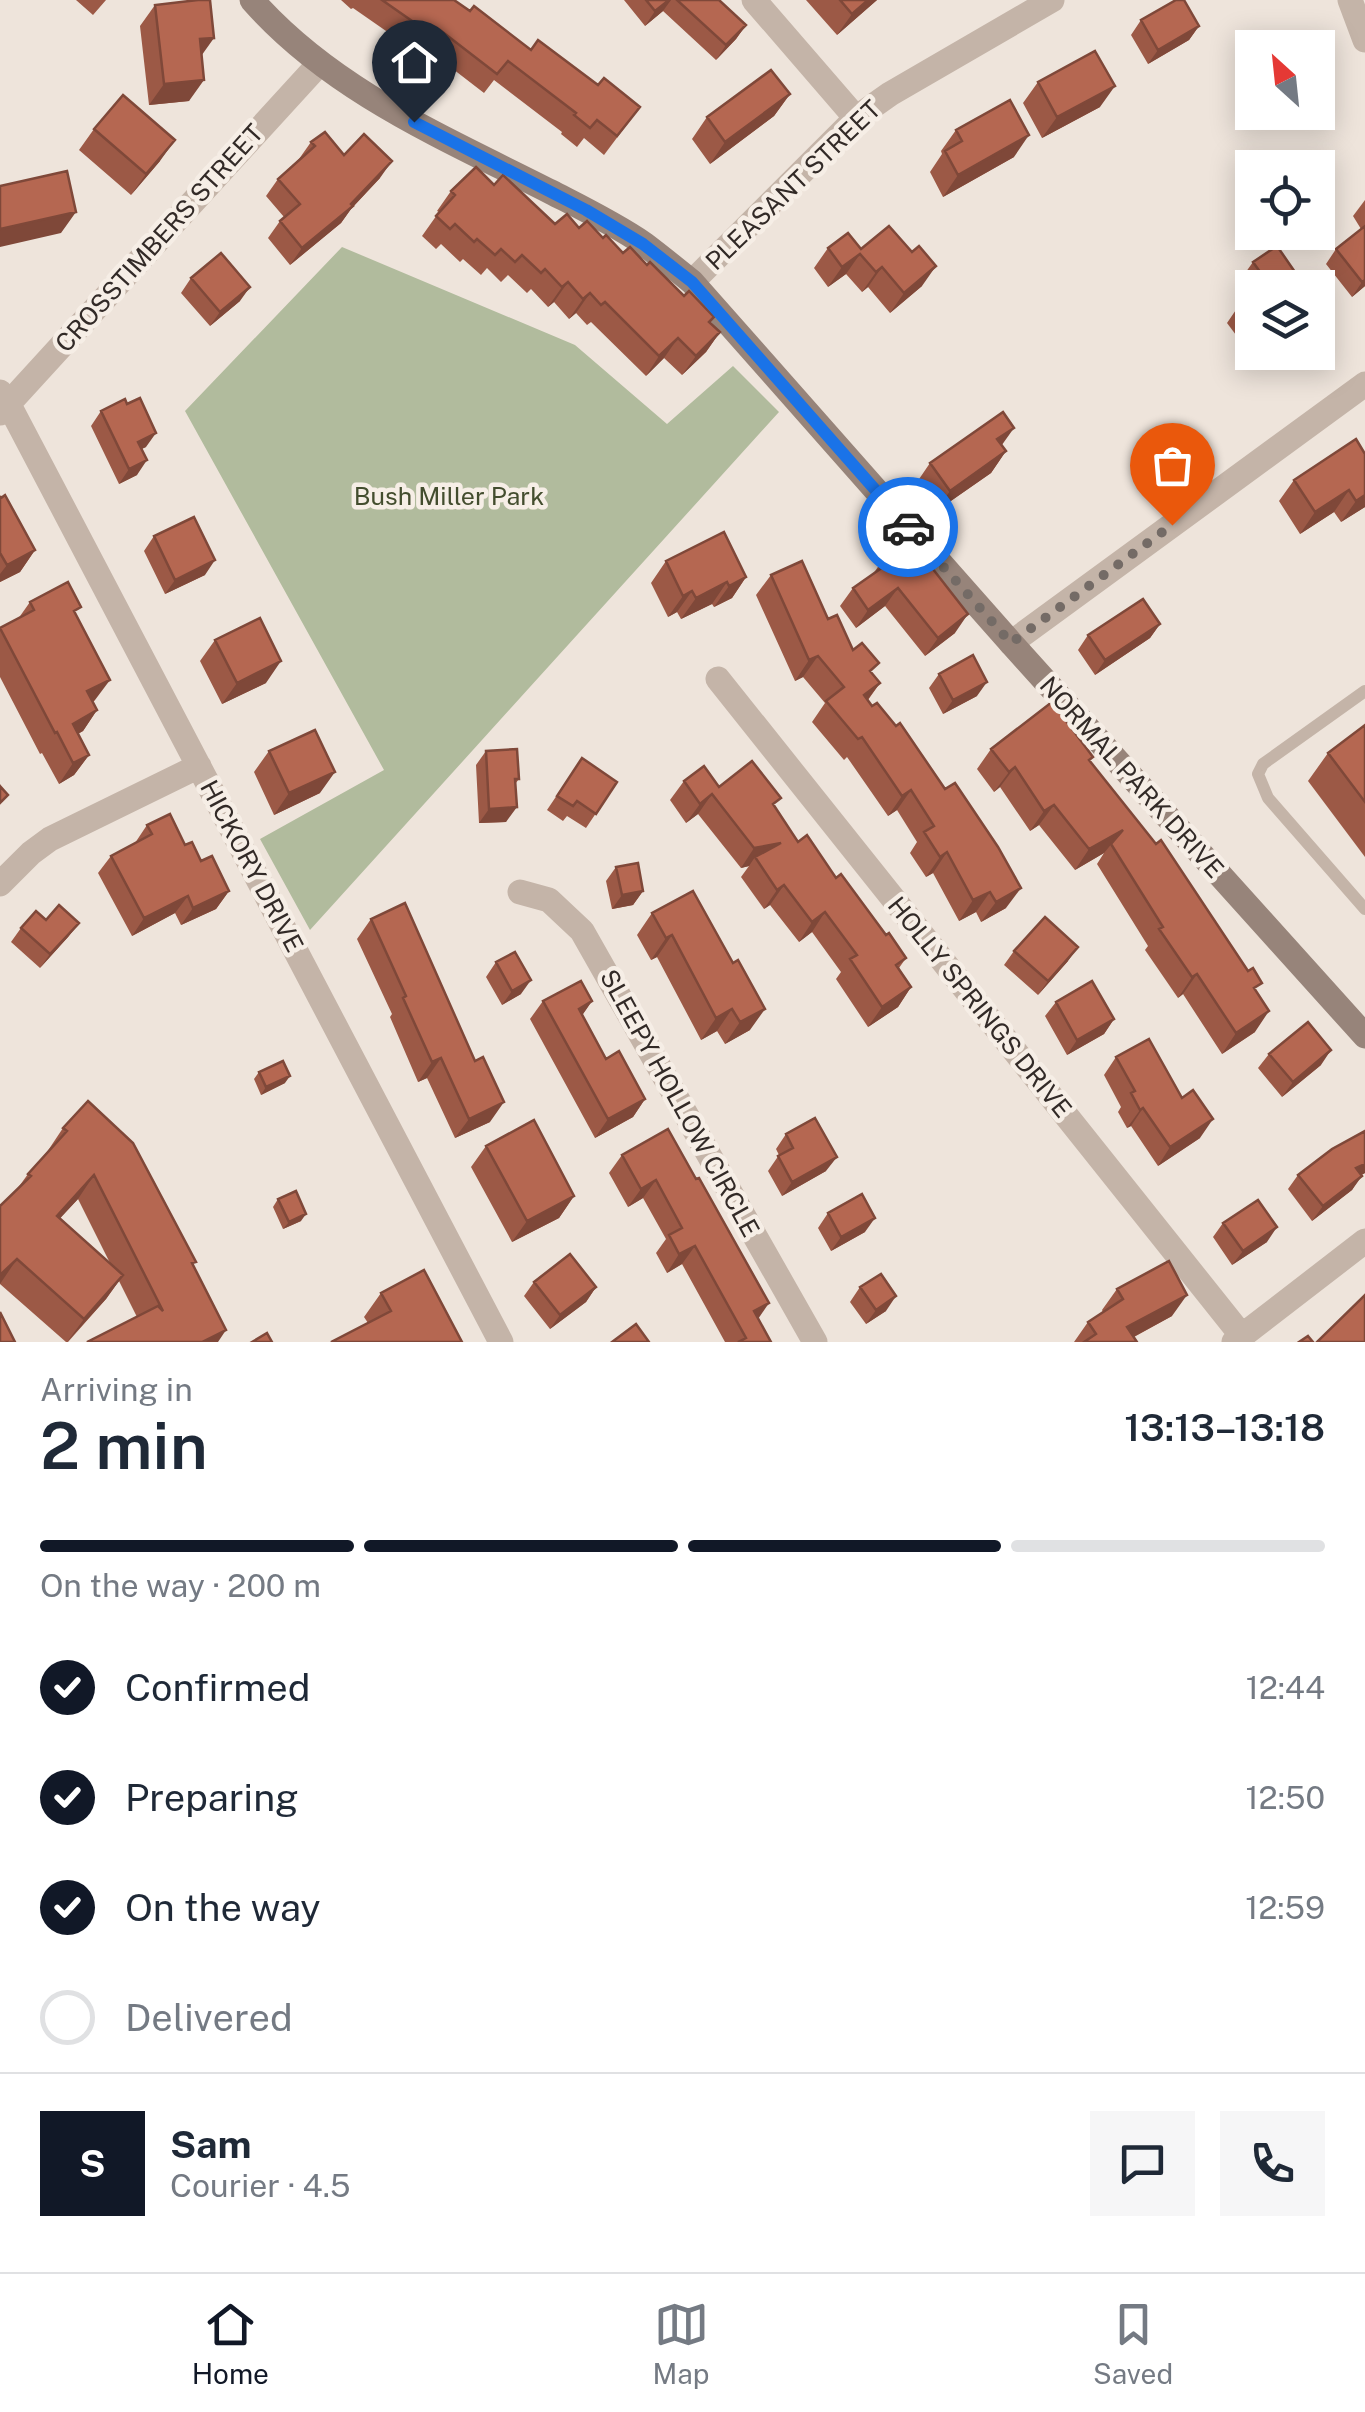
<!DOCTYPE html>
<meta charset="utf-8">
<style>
:root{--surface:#fff;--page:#f6f6f7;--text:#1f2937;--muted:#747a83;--line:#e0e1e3;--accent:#111827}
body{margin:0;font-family:"Public Sans",sans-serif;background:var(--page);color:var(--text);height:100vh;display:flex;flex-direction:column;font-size:38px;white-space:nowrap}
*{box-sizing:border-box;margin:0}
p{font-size:32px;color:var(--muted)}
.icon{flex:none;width:55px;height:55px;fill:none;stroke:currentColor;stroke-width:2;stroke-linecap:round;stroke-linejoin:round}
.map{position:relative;height:1342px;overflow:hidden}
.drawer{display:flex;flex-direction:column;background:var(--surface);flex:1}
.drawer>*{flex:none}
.needle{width:65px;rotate:333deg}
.fabs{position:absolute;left:1235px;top:30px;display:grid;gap:20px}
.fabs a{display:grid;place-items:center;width:100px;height:100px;border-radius:0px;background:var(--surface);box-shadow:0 5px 25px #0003;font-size:50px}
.pin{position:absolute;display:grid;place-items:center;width:85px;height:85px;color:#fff;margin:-102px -42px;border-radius:50% 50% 50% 0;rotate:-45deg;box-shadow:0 0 10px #0007}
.pin .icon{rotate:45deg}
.courier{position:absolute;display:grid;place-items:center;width:100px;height:100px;margin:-50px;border:8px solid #1a73e8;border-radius:50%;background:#fff;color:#222;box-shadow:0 2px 12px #0007}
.head em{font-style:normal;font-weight:600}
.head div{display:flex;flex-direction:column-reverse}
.head{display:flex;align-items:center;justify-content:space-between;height:170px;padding:0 40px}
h1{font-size:65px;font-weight:600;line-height:75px}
.bar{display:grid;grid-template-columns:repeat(4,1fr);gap:15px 10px;align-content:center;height:120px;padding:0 40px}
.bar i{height:12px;border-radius:8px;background:var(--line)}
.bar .selected{background:var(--accent)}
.bar p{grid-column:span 4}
.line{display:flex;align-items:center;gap:25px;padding:0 40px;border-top:2px solid var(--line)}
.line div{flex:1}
.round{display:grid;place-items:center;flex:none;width:105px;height:105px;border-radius:0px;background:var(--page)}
ol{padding:0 40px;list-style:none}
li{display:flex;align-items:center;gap:30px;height:110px}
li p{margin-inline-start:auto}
li .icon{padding:10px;border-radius:50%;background:var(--accent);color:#fff;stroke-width:4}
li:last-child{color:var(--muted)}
li i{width:55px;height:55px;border:5px solid var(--line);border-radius:50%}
.dock{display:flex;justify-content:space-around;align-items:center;height:140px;border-top:2px solid var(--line);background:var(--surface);font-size:28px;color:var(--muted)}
.dock a{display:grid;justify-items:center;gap:5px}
.dock .selected{color:var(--accent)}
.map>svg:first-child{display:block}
</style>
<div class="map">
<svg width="1365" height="1342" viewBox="0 0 1365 1342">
<rect width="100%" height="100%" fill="#eee4db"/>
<path fill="#b1bb9d" d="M342 247 575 345 667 424 733 366 779 412 310 930 260 839 384 770 185 411Z"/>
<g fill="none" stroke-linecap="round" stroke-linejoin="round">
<path stroke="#c4b4a8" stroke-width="12" d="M1365 691 1263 764 1258 774 1268 798 1365 909"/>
<path stroke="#c4b4a8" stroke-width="25" d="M754 0 856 118
M1350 0 1365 40
M692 282 856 118 890 94 1052 0
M0 392 8 403 501 1342
M0 413 319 64
M1011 643 1365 384
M718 679 1242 1336
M0 884 31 853 50 839 199 766
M520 892 549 900 582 931 815 1342
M1234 1342 1365 1241"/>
<path stroke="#97847a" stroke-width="25" d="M252 0C332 91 445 138 551 192 582 208 615 224 644 244 660 256 676 269 692 282L1011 643 1365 1036"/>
</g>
<path fill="#9c5946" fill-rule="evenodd" d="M76 0H106L93 15Z
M341 0H454L531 50 640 107 604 155 584 138 577 147 561 134 562 132 494 80 484 93 427 49 422 56 353 8 351 9Z
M624 0H719L746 25 736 39 716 60 663 11 645 26Z
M806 0H877L837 35Z
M155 5 201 55 189 101 149 105 140 26Z
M1141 20 1199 26 1189 40 1148 64 1131 35Z
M1038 82 1100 107 1042 138 1023 103Z
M790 94 774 116 710 164 692 139 707 117Z
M94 129 160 161 131 195 79 150Z
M956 130 1014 157 943 197 930 172 942 154 941 151Z
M311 142 344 155 380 178 351 209 341 223 290 265 268 238 280 221 284 217 266 196 278 179 299 159Z
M494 185 555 224 579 228 603 238 623 253 647 265 684 296 714 317 710 323 720 332 706 352 682 375 664 358 646 376 591 322 587 325 576 313 569 319 554 302 548 307 531 289 527 293 508 275 501 282 487 268 481 275 463 259 460 262 441 244 436 249 422 236 439 212 437 211 451 191Z
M1365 200V286L1352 297 1326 264 1336 249 1361 229 1353 216Z
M828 248 912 252 922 286 890 313 868 287 862 292 846 274 828 287 814 268Z
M1253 262 1306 288H1252V341L1245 347 1227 323 1242 301 1248 297 1238 283Z
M191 278 240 301 210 326 181 293Z
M101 411 146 447 141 449 137 475 119 484 91 426Z
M1356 439 1365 507 1341 522 1334 512 1300 534 1279 501 1294 480Z
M1002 445 1006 451 991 473 935 512 915 485 930 463Z
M0 496 35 550 20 572 0 582Z
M154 536 205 575 165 594 144 551Z
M666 561 746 577 732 598 714 607 712 604 681 619 677 612 668 617 651 583Z
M880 564 955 633 925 656 885 606 856 628 840 606 853 588 873 574Z
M771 575 828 619 880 683 868 700 1006 908 981 922 976 912 959 921 933 873 926 877 910 853 917 842 897 810 888 816 847 757 844 760 812 722 825 703 803 677 795 681 756 595Z
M30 602 76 615 95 700 93 702 97 710 83 731 78 734 89 755 74 775 59 784 42 753 40 754 0 677V628L18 619Z
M1160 624 1150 638 1095 675 1078 650 1088 635Z
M215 640 266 683 222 704 200 661Z
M939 674 977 696 943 714 929 688Z
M1365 725V857L1308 781 1328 753Z
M991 749 1093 757 1090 761 1256 992 1255 1032 1222 1054 1183 994 1178 998 1145 950 1148 946 1097 864 1104 853 1075 870 1039 825 1030 831 1000 787 994 792 977 769Z
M269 751 320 793 274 815 254 772Z
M486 751 519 779 515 784 506 822 479 823 476 765Z
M582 758 617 782 586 828 567 816 563 821 547 810Z
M684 781 719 787 774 807 798 842 836 878 906 958 899 968 911 987 898 1007 868 1027 836 979 841 972 812 932 799 942 770 905 764 909 741 877 749 866 741 868 698 814 686 823 670 800Z
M147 825 185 845 229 891 216 909 181 925 175 913 132 936 98 873 111 856 135 843Z
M616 867 643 891 633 905 612 909 606 881Z
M693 891 750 1030 725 1044 717 1031 701 1040 657 957 651 960 637 935 652 913Z
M371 919 490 1122 455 1138 427 1078 418 1082 390 1017 392 1014 357 939Z
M46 920 79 923 68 937 40 968 11 942 21 928Z
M1014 951 1068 961 1038 995 1004 965Z
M496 962 521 994 502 1005 486 977Z
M543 1001H592L582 1015 606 1059 645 1099 633 1117 595 1138 530 1019Z
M1056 1002 1114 1019 1104 1034 1067 1055 1045 1016Z
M1269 1054 1321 1065 1282 1097 1258 1068Z
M1116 1057 1182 1098 1200 1138 1158 1166 1131 1126 1127 1128 1118 1112 1121 1107 1104 1075Z
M259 1072 285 1083 261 1095 254 1079Z
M63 1128 193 1265 218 1342 137 1317 119 1281 106 1299 68 1342H66L0 1284V1206L15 1192 28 1174 47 1152ZM78 1199 110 1263 60 1218Z
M668 1129 758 1318 771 1342H725L682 1264 667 1273 656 1253 666 1239 643 1198 628 1207 609 1173 622 1155Z
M1365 1131V1173L1361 1175 1352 1190 1312 1221 1288 1189 1298 1175Z
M786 1134 826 1171 782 1196 768 1171 779 1155 776 1149Z
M486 1146 574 1196 559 1218 512 1242 471 1167Z
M278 1199 301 1221 283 1229 273 1207Z
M828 1213 865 1232 831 1251 818 1228Z
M1223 1223 1267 1242 1232 1265 1213 1237Z
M534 1282 596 1287 586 1302 550 1329 524 1296Z
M860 1287 886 1311 866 1324 850 1302Z
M1117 1289 1172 1316 1134 1337 1137 1342H1074L1088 1322 1103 1312 1102 1310Z
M381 1293 462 1342 368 1323 364 1317Z"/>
<path fill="#7f4839" d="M669 0H671L663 11 645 26 655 11Z
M868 0H877L837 35 852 14Z
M746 25 736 39 716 60 726 45Z
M1199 26 1189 40 1148 64 1158 50Z
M214 38 199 59 200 39Z
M204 80 189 101 149 105 164 84Z
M1115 86 1100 107 1042 138 1057 117Z
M790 94 774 116 710 164 725 142Z
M1029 135 1014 157 943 197 958 175Z
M175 140 160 161 131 195 146 174Z
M392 161 380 178 351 209 341 223 290 265 302 248 351 204Z
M76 212 61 233 0 247V229Z
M860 254 846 274 828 287 842 267Z
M936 266 922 286 890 313 904 293Z
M882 267 868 287 862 292 876 272Z
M1365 280V286L1352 297 1362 282Z
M568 282 554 302 548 307 562 287Z
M250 287 240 301 210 326 220 312Z
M590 293 576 313 569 319 583 299Z
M720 332 706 352 682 375 696 356Z
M678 338 664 358 646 376 659 356Z
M1014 428 999 449 997 439Z
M156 433 146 447 127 456 138 442Z
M1006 451 991 473 935 512 950 491Z
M147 460 137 475 119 484 129 469Z
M1349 490 1334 512 1300 534 1315 512Z
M1365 495V507L1341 522 1356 501Z
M35 550 20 572 0 582V574L7 565Z
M215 560 205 575 165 594 175 580Z
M746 577 732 598 714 607 729 586Z
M727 582 712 604 681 619 696 598Z
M898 588 885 606 856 628 868 610Z
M692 591 677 612 668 617 683 596Z
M968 614 955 633 925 656 938 638Z
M1160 624 1150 638 1095 675 1105 660Z
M818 656 803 677 795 681 809 660Z
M281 661 266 683 222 704 237 683Z
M110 680 95 700 73 712 87 691Z
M987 682 977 696 943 714 953 700Z
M880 683 865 703 864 695Z
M97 710 83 731 62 742 73 724Z
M89 755 74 775 59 784 73 763Z
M1015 767 1000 787 994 792 1009 772Z
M335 772 320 793 274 815 289 793Z
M911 790 897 810 888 816 902 796Z
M712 794 698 814 686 823 700 804Z
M1054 805 1039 825 1030 831 1044 811Z
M517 807 506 822 479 823 489 809Z
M1123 830 1104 853 1075 870 1089 849Z
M781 843 755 857 749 866 741 868 754 848Z
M947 852 933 873 926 877 940 857Z
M784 885 770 905 764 909 777 890Z
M1021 888 1006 908 981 922 996 902Z
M229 891 216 909 181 925 193 908Z
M643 891 633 905 612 909 622 895Z
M990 892 976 912 959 921 973 900Z
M188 896 175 913 132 936 144 918Z
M825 912 812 932 799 942 812 922Z
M79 923 68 937 40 968 50 954Z
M672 935 657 957 651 960 666 938Z
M1078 947 1068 961 1038 995 1048 981Z
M1197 974 1183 994 1178 998 1192 977Z
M531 980 521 994 502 1005 512 991Z
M911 987 898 1007 868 1027 882 1007Z
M592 1001 579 1020V1009Z
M732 1009 717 1031 701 1040 716 1018Z
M765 1009 750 1030 725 1044 740 1022Z
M1269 1011 1255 1032 1222 1054 1236 1033Z
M1114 1019 1104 1034 1067 1055 1077 1040Z
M1331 1050 1321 1065 1282 1097 1293 1082Z
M441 1058 427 1078 418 1082 432 1062Z
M290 1076 285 1083 261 1095 266 1087Z
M645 1099 633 1117 595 1138 608 1119Z
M504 1102 490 1122 455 1138 469 1119Z
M1143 1108 1131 1126 1127 1128 1140 1110Z
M1213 1119 1200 1138 1158 1166 1170 1147Z
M837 1157 826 1171 782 1196 792 1182Z
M1365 1164V1173L1346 1183 1356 1168Z
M94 1175 78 1199 40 1240 57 1216Z
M1362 1176 1352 1190 1312 1221 1323 1206Z
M656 1180 643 1198 628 1207 641 1189Z
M574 1196 559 1218 512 1242 527 1221Z
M306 1214 301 1221 283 1229 289 1222Z
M875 1218 865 1232 831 1251 841 1237Z
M1277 1227 1267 1242 1232 1265 1243 1251Z
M695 1246 682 1264 667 1273 679 1254Z
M17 1259 0 1284V1275Z
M123 1275 106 1299 67 1342 84 1319Z
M596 1287 586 1302 550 1329 560 1315Z
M1187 1295 1172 1316 1124 1342 1127 1327Z
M896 1296 886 1311 866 1324 876 1310Z
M769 1303 756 1322 754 1311Z
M226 1330 218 1342H202Z"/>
<path fill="#b56751" stroke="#7f4839" stroke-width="2.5" d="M198 0H210L214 38 200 39 204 80 164 84 155 5Z
M382 0H454L470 11 474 6 531 50 538 40 598 85 604 78 640 107 617 136 597 120 590 128 574 115 576 113 508 61 497 74 440 30 435 37Z
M646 0H669L655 11Z
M677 0H719L746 25 726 45Z
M840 0H868L852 14Z
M1176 0H1184L1199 26 1158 50 1141 20Z
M1095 51 1115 86 1057 117 1038 82Z
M771 70 790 94 725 142 707 117Z
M123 95 175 140 146 174 94 129Z
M1010 100 1029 135 958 175 945 151 962 141 956 130Z
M325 132 344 155 364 134 392 161 351 204 353 206 302 248 280 221 300 204 278 179 315 146 311 142Z
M476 167 494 185 503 175 555 224 567 214 579 228 587 221 603 238 606 235 623 253 630 247 647 265 650 262 684 296 689 291 714 317 709 322 720 332 696 356 678 338 659 356 605 302 601 305 590 293 583 299 568 282 562 287 545 269 541 273 522 255 515 262 501 249 495 255 477 239 474 242 455 224 450 229 436 216 455 195 451 191Z
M67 171 76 212 0 229V186Z
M889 226 912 252 919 246 936 266 904 293 882 267 876 272 860 254 842 267 828 248 848 233 861 249Z
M1365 226V280L1362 282 1336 249Z
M1277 246 1306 288H1262L1268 283 1253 262Z
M221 253 250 287 220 312 191 278Z
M1252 294V315L1242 301Z
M140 398 156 433 138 442 147 460 129 469 101 411 125 399 127 404Z
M1003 412 1014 428 997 439 1006 451 950 491 930 463Z
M1356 439 1365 454V495L1356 501 1349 490 1315 512 1294 480Z
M5 495 35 550 7 565 0 553V496L1 498Z
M194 517 215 560 175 580 154 536Z
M724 532 746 577 729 586 727 582 696 598 692 591 683 596 666 561Z
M911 541 968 614 938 638 898 588 868 610 853 588 883 567 880 564Z
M802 561 828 619 837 615 853 650 862 643 879 663 870 671 880 683 864 695 872 706 877 703 896 726 900 723 945 789 955 783 998 847 1021 888 996 902 990 892 973 900 947 852 940 857 924 832 934 826 911 790 902 796 862 737 858 739 826 701 844 687 818 656 809 660 771 575Z
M68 582 81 607 74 611 110 680 87 691 97 710 73 724 89 755 73 763 57 732 55 733 0 628 34 610 30 602Z
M1143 599 1160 624 1105 660 1088 635Z
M260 618 281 661 237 683 215 640Z
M973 655 987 682 953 700 939 674Z
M1052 702 1093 757 1089 760 1156 844 1161 840 1248 971 1253 968 1262 983 1254 988 1269 1011 1236 1033 1197 974 1192 977 1159 929 1163 927 1111 844 1123 830 1089 849 1054 805 1044 811 1015 767 1009 772 991 749Z
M1365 725V802L1328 753Z
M315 730 335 772 289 793 269 751Z
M517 749 519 779H515L517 807 489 809 486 751Z
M582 758 617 782 596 814 577 801 573 806 557 796Z
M752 761 781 798 773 804 798 842 807 835 836 878 841 874 886 935 889 933 906 958 896 965 911 987 882 1007 850 959 857 955 825 912 812 922 784 885 777 890 755 857 781 843 754 848 712 794 700 804 684 781 704 766 719 787Z
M0 786 8 795 0 803Z
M170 814 185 845 192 842 201 861 212 856 229 891 193 908 188 896 144 918 111 856 152 834 147 825Z
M638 863 643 891 622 895 616 867Z
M693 891 733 963 738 960 765 1009 740 1022 732 1009 716 1018 672 935 666 938 652 913Z
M405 903 475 1061 483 1057 504 1102 469 1119 441 1058 432 1062 403 998 406 996 371 919Z
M59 905 79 923 50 954 21 928 36 911 46 920Z
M1045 917 1078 947 1048 981 1014 951Z
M515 952 531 980 512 991 496 962Z
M581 981 592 1001 579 1009 606 1059 619 1051 645 1099 608 1119 543 1001Z
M1092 981 1114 1019 1077 1040 1056 1002Z
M1308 1022 1331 1050 1293 1082 1269 1054Z
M1149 1039 1182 1098 1193 1090 1213 1119 1170 1147 1143 1108 1140 1110 1131 1093 1135 1091 1116 1057Z
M283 1061 290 1076 266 1087 259 1072Z
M88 1101 133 1143 196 1262 192 1263 226 1330 202 1342H87L158 1306 163 1311 94 1175 57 1216 123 1275 84 1319 17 1259 0 1275V1206L31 1176 28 1174 67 1131 63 1128Z
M815 1118 837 1157 792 1182 778 1156 793 1148 786 1134Z
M534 1120 574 1196 527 1221 486 1146Z
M668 1129 696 1179 699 1178 769 1303 754 1311 771 1342H738L746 1338 695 1246 679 1254 669 1235 682 1228 656 1180 641 1189 622 1155Z
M1365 1131V1164L1356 1168 1362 1176 1323 1206 1298 1175 1332 1149Z
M296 1191 306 1214 289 1222 278 1199Z
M862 1194 875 1218 841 1237 828 1213Z
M1258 1200 1277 1227 1243 1251 1223 1223Z
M570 1254 596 1287 560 1315 534 1282Z
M1169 1261 1187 1295 1127 1327 1137 1342H1084L1096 1334 1088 1322 1123 1299 1117 1289Z
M424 1270 462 1342H331L391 1311 381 1293Z
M881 1274 896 1296 876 1310 860 1287Z
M1365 1295V1342H1317Z
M0 1312 15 1342H0Z
M636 1324 649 1342H612Z
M267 1333 272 1342H252Z
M1308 1336 1313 1342H1299Z"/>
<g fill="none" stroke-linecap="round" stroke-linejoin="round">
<path stroke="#746b66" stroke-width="10" stroke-dasharray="0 18" d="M908 527 1011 643 1172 525"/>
<path stroke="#1a73e8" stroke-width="12" d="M414 122 586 210 643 244 692 282 908 527"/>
</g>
<g text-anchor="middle" stroke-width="9" stroke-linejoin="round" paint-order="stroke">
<g font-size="25" fill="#322a27" stroke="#f6eee6">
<text transform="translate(793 185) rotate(-44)" y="9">PLEASANT STREET</text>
<text transform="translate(159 238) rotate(-48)" y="9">CROSSTIMBERS STREET</text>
<text transform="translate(1132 777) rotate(48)" y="9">NORMAL PARK DRIVE</text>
<text transform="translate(252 866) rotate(62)" y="9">HICKORY DRIVE</text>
<text transform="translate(980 1007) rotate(51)" y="9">HOLLY SPRINGS DRIVE</text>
<text transform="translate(680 1103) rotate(61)" y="9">SLEEPY HOLLOW CIRCLE</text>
</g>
<g font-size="25" fill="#434d2e" stroke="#f6eee6">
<text x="449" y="505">Bush Miller Park</text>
</g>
</g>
</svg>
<div class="fabs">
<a><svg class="needle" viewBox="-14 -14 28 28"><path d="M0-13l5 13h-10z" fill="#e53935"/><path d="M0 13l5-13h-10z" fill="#747a83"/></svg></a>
<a><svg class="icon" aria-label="locate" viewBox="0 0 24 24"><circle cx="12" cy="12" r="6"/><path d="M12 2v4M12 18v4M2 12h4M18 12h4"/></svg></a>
<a><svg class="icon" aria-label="layers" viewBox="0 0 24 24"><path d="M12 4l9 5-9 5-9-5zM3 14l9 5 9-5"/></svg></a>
</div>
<div class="pin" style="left:1172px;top:525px;background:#ea580c"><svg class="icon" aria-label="bag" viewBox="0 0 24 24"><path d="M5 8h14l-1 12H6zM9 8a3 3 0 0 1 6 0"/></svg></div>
<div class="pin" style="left:414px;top:122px;background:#1f2937"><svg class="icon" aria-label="home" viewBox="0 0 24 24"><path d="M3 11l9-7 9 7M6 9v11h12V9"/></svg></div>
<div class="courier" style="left:908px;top:527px"><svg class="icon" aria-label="car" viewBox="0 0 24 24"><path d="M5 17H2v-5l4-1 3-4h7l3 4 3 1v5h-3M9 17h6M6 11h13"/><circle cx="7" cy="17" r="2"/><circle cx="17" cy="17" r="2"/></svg></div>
</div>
<section class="drawer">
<div class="head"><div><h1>2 min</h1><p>Arriving in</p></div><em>13:13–13:18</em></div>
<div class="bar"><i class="selected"></i><i class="selected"></i><i class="selected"></i><i></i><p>On the way · 200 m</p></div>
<ol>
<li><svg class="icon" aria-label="check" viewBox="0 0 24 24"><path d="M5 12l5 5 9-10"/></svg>Confirmed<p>12:44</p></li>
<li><svg class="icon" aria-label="check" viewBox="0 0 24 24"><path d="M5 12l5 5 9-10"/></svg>Preparing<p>12:50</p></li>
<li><svg class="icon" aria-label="check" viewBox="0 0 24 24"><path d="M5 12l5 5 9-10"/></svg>On the way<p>12:59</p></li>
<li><i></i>Delivered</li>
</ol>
<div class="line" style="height:180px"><b class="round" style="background:var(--accent);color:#fff">S</b><div><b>Sam</b><p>Courier · 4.5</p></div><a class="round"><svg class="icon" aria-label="chat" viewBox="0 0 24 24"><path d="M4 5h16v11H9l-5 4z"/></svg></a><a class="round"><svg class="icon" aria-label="phone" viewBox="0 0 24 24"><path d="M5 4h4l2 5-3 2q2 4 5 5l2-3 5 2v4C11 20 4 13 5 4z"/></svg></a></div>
</section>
<nav class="dock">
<a class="selected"><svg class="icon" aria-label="home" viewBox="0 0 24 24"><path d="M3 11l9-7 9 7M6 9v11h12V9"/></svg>Home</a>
<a><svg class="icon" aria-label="map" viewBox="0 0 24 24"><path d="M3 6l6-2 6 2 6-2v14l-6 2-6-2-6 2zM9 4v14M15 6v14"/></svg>Map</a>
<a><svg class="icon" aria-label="saved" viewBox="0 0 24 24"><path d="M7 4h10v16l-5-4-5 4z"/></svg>Saved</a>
</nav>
